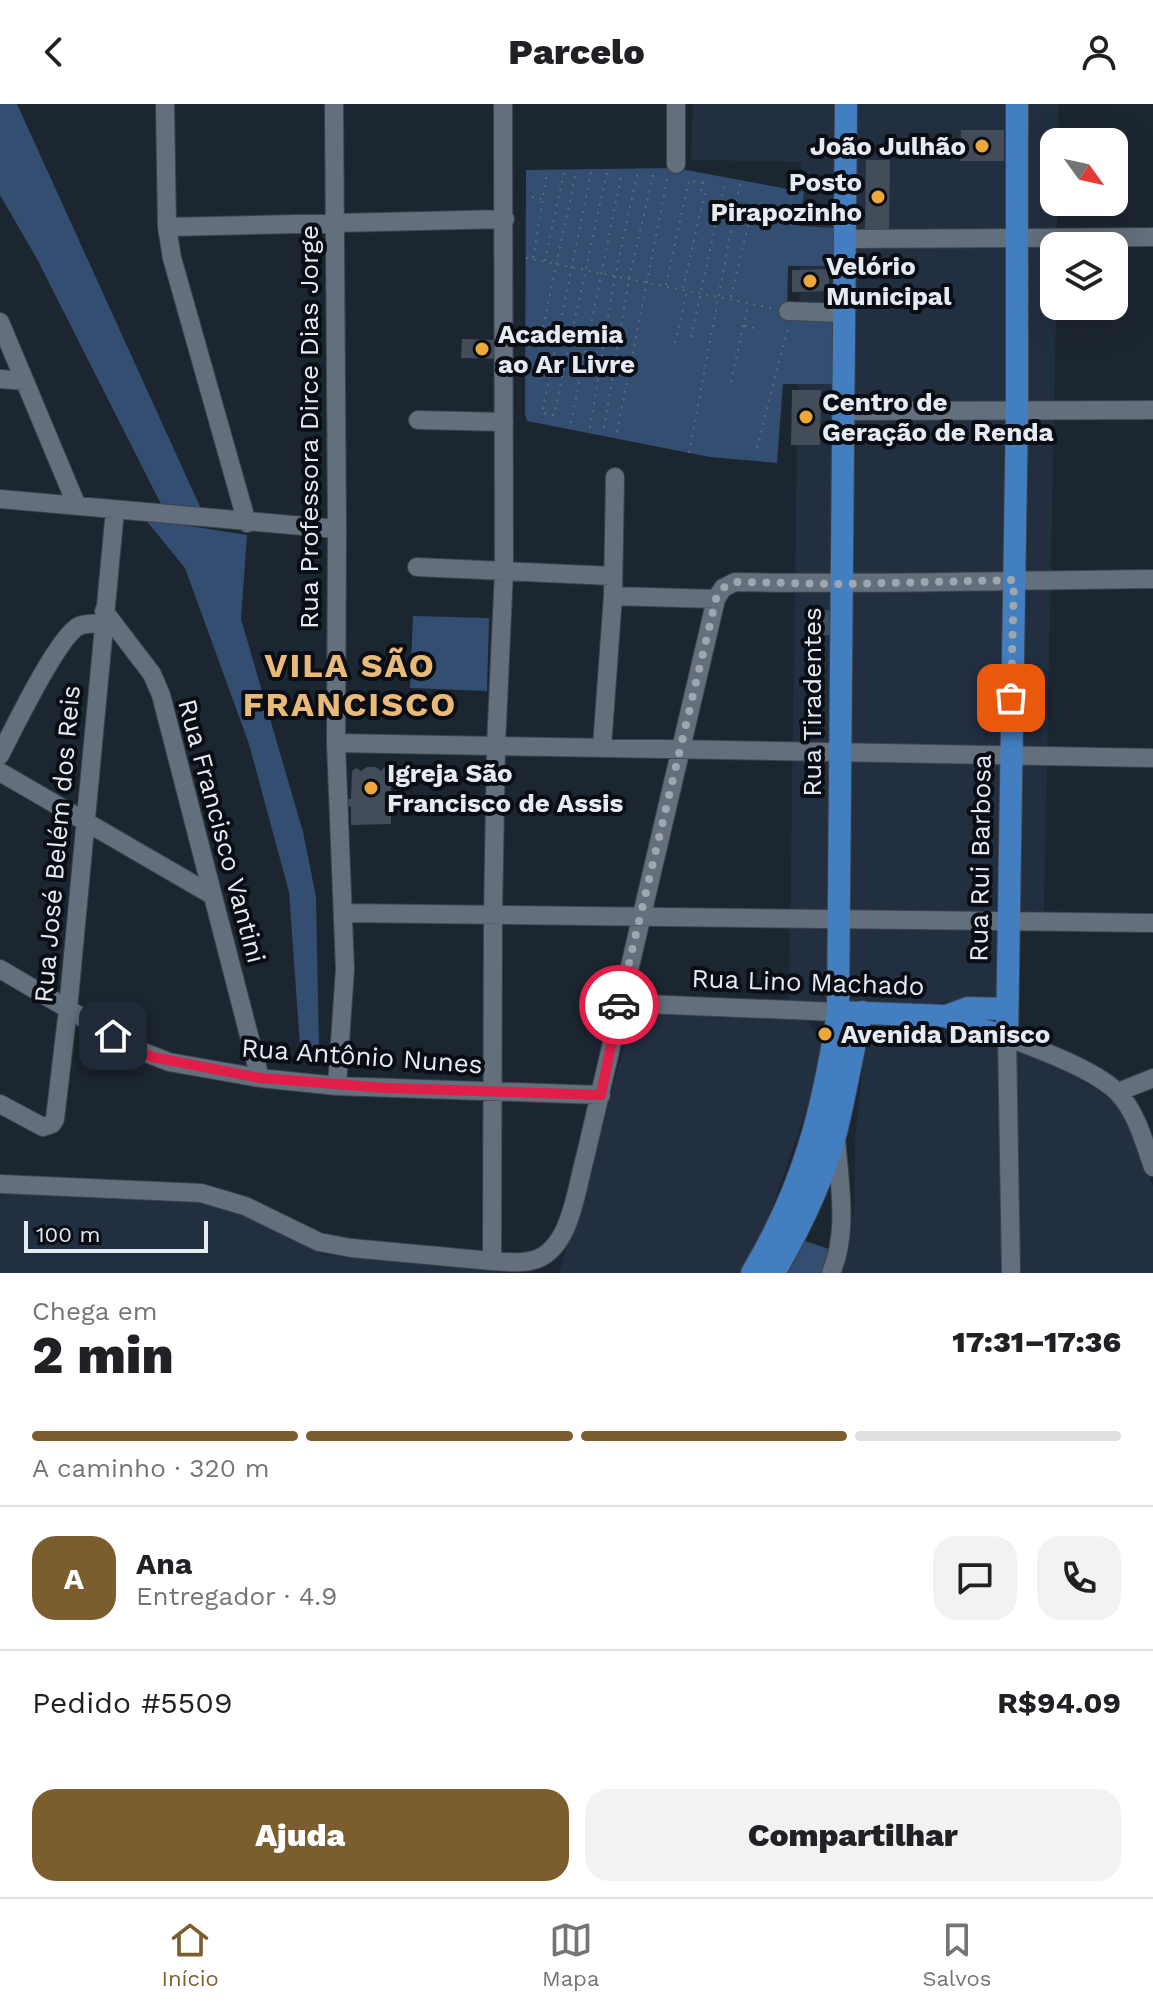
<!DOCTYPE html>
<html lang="pt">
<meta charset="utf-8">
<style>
:root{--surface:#fff;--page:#f2f2f2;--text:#202124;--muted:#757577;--line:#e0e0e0;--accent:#7c5e2e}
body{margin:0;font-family:"Work Sans",sans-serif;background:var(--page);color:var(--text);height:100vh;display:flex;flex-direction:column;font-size:30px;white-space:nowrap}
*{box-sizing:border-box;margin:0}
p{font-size:26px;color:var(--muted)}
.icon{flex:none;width:44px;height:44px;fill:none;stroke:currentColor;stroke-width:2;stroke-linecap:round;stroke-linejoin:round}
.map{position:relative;height:1169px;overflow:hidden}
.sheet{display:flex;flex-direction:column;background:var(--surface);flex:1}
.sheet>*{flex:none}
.needle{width:52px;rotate:123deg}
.fabs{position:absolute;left:1040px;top:24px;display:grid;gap:16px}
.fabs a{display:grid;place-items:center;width:88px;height:88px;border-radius:16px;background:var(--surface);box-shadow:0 8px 32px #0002;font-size:40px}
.scale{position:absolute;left:24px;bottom:20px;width:184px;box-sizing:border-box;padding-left:8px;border:4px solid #e5ebf3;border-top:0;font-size:22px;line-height:28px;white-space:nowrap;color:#e5ebf3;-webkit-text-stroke:6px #0a0e14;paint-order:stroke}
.pin{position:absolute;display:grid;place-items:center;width:68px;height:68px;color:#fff;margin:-34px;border-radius:16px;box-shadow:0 4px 12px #0006}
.courier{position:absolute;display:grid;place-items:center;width:80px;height:80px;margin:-40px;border:6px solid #e11d48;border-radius:50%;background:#fff;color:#222;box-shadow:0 2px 10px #0007}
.summary em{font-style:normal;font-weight:800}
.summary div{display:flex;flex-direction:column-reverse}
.summary{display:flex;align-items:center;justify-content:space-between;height:136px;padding:0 32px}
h1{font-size:52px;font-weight:800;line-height:60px}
.bar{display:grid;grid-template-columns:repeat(4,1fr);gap:12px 8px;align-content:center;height:96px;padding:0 32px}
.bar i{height:10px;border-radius:6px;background:var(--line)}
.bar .selected{background:var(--accent)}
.bar p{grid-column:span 4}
.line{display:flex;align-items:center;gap:20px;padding:0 32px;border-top:2px solid var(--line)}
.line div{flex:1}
.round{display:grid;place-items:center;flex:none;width:84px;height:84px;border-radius:24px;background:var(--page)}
.primary-button{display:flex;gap:16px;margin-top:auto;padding:16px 32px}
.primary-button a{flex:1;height:92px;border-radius:24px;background:var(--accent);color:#fff;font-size:32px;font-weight:800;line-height:92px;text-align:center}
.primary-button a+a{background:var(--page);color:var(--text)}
header{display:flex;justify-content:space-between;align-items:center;height:104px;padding:0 32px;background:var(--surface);font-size:36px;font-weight:800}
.tab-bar{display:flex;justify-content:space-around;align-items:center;height:112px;border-top:2px solid var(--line);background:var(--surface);font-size:22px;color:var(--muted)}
.tab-bar a{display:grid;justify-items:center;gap:4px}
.tab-bar .selected{color:var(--accent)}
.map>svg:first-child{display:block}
</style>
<header><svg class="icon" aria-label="back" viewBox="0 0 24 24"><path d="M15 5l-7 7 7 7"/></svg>Parcelo<svg class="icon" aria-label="person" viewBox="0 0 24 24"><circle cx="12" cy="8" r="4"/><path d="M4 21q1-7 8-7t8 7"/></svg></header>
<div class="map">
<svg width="1153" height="1169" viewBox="0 0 1153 1169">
<rect width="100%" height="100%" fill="#1c2631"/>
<path fill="#222f40" d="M693 0H1058V38H1054V98H1057V142H1054L1056 210 1044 807H1005L1003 897 789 903 801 58 691 56Z
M643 908 807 916 827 946 759 1141 743 1169H559L631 920Z
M886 919 997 937 1072 971 1124 1003 1153 1082V1169H838L854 1109 855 1037 863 957 870 934Z
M0 1090 204 1097 252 1113 324 1151 507 1169H0Z"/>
<path fill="#334e70" d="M0 0H17L202 407 162 402 37 155 0 91Z
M675 64 804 88 799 122 834 124V162H788L787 215 842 219 837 280H783L777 359 710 353 527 317 525 309 526 66Z
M145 415 247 431 241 515 303 728 316 793 319 943 300 942 289 788 249 640 185 464Z
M413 512 489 514 487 587 410 584Z
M805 1137 835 1147 827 1169H788Z"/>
<path fill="#434d5a" d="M961 26H1004V57H960Z
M866 56H890L889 129H865Z
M829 165V187L792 188V166Z
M462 235 504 236 503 255 461 254Z
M792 286H821L820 341H791Z
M808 506H839V531H808Z
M988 582H1010L1009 605H987Z
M386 661 391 666V720L351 721V702H346V695H351L352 667 356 664 361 667 367 663H376L381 667Z"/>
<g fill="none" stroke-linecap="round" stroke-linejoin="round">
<g stroke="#3c444d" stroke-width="20">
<path id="minor" d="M165 0 167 123 172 154 247 419
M334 0 337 425 336 639 345 865 337 982
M676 0V60
M167 123 505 115
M846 135 1153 133
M788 207 843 209
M0 218 77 402
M0 275 25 277
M845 307 1153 306
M418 316 504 318
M0 395 337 425
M417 463 612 472
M613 492 716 495
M104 507 152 570 161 591 260 974
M336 639 1153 654
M602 643 613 492 615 373
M0 651C13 626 58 532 79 522 86 519 96 520 104 519
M0 668 212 791
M344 809 1153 819
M0 865 136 945 169 958 260 974 337 982 601 991
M620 899 838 908
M1118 988 1153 974
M0 1000 43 1023 52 1020 55 1015 68 905 115 406
M0 1080 201 1089 245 1102 319 1138 351 1144 492 1157C507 1158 523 1160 537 1155 571 1142 576 1085 585 1054L716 495 723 484 735 478C874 481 1014 476 1153 475
M492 1157 493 811 496 642 504 467 503 0
M831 1169C849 1128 839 1077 836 1034
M1011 1169 1007 933C1037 945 1097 966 1119 990 1137 1010 1144 1038 1153 1063"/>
</g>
<g stroke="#3c444d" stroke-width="24">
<path id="major" d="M838 908 946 912 965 921 1007 933 1017 305V0
M946 912 968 904 1006 905
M752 1169C804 1082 823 1006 838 908L846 0
M774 1169C799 1126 823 1077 836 1028 846 989 852 948 862 908"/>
</g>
<path stroke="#626a74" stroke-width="2" stroke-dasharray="2 6" stroke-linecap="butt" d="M591 68 542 309 554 311 607 68
M532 93 541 95
M526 154 772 204
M533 154 547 69
M545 157 564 68
M666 181 689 76 703 79 701 88H705L683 184
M731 193 753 101
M744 222 755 224
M543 223 576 68
M691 233 725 77
M675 239 687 188
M731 278 748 200
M571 319 622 68
M590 324 615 172 638 67
M604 324 629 175 654 67
M617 328 668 71
M757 344 788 224
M689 349 740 79"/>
<use href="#minor" stroke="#646f7d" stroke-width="18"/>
<use href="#major" stroke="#437ec1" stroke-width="22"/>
</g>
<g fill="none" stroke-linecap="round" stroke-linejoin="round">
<path stroke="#9fa6af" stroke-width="8" stroke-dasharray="0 14.4" d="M619 901 716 495 723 484 735 478 840 480 1014 476 1011 594"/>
<path stroke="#e11d48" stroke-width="10" d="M113 932 152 953 260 974 386 984 601 991 619 901"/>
</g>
<g fill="#eda83b" stroke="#0a0e14" stroke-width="3">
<circle cx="982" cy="42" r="8"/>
<circle cx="878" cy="93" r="8"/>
<circle cx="810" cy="177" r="8"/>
<circle cx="482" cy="245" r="8"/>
<circle cx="806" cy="313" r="8"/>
<circle cx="371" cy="684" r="8"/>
<circle cx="825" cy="930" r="8"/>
</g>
<g text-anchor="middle" stroke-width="8" stroke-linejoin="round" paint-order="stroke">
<g font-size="26" font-weight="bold" fill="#e5ebf3" stroke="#0a0e14" text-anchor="start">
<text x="966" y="51" text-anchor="end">João Julhão</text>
<text x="862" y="87" text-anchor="end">Posto<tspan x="862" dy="30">Pirapozinho</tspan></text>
<text x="826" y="171">Velório<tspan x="826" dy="30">Municipal</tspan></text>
<text x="498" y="239">Academia<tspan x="498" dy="30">ao Ar Livre</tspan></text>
<text x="822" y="307">Centro de<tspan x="822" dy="30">Geração de Renda</tspan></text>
<text x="387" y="678">Igreja São<tspan x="387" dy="30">Francisco de Assis</tspan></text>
<text x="841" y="939">Avenida Danisco</text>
</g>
<g font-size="26" fill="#e5ebf3" stroke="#0a0e14">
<text transform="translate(309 323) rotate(-90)" y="9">Rua Professora Dirce Dias Jorge</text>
<text transform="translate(812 598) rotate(-90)" y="9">Rua Tiradentes</text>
<text transform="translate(222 727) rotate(75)" y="9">Rua Francisco Vantini</text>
<text transform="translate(57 740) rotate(-85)" y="9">Rua José Belém dos Reis</text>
<text transform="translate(980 754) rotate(-89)" y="9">Rua Rui Barbosa</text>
<text transform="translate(808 878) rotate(2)" y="9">Rua Lino Machado</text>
<text transform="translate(362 952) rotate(4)" y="9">Rua Antônio Nunes</text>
</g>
<g font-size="34" font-weight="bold" letter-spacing="2" fill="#eaba78" stroke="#0a0e14">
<text x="350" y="573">VILA SÃO<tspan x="350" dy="39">FRANCISCO</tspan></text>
</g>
</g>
</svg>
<div class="fabs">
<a><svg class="needle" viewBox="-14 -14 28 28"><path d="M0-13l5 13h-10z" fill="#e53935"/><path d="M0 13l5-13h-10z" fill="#757577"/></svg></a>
<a><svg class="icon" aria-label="layers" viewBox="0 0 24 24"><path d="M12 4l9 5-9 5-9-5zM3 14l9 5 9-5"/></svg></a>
</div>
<div class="scale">100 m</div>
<div class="pin" style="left:1011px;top:594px;background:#ea580c"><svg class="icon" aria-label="bag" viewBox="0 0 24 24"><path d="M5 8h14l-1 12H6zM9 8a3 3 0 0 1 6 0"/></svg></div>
<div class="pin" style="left:113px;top:932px;background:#1f2937"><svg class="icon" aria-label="home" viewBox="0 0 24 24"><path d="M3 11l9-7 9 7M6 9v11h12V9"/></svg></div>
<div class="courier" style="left:619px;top:901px"><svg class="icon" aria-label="car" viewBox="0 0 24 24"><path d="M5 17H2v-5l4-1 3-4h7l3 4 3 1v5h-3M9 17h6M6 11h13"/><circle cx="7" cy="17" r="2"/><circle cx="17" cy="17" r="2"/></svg></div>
</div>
<section class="sheet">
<div class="summary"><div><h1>2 min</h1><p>Chega em</p></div><em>17:31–17:36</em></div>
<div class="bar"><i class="selected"></i><i class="selected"></i><i class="selected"></i><i></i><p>A caminho · 320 m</p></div>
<div class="line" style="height:144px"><b class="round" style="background:var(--accent);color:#fff">A</b><div><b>Ana</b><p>Entregador · 4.9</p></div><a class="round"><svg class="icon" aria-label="chat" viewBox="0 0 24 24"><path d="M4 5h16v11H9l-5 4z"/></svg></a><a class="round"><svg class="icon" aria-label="phone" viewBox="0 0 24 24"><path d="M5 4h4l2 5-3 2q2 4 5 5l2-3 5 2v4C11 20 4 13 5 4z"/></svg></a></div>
<div class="line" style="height:104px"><div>Pedido #5509</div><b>R$94.09</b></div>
<div class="primary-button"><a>Ajuda</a><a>Compartilhar</a></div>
</section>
<nav class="tab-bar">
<a class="selected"><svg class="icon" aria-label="home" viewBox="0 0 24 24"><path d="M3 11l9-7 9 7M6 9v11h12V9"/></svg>Início</a>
<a><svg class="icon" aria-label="map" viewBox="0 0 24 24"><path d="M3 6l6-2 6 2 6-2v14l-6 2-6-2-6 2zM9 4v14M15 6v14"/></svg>Mapa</a>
<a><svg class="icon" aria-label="saved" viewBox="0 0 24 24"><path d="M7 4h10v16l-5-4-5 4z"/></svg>Salvos</a>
</nav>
